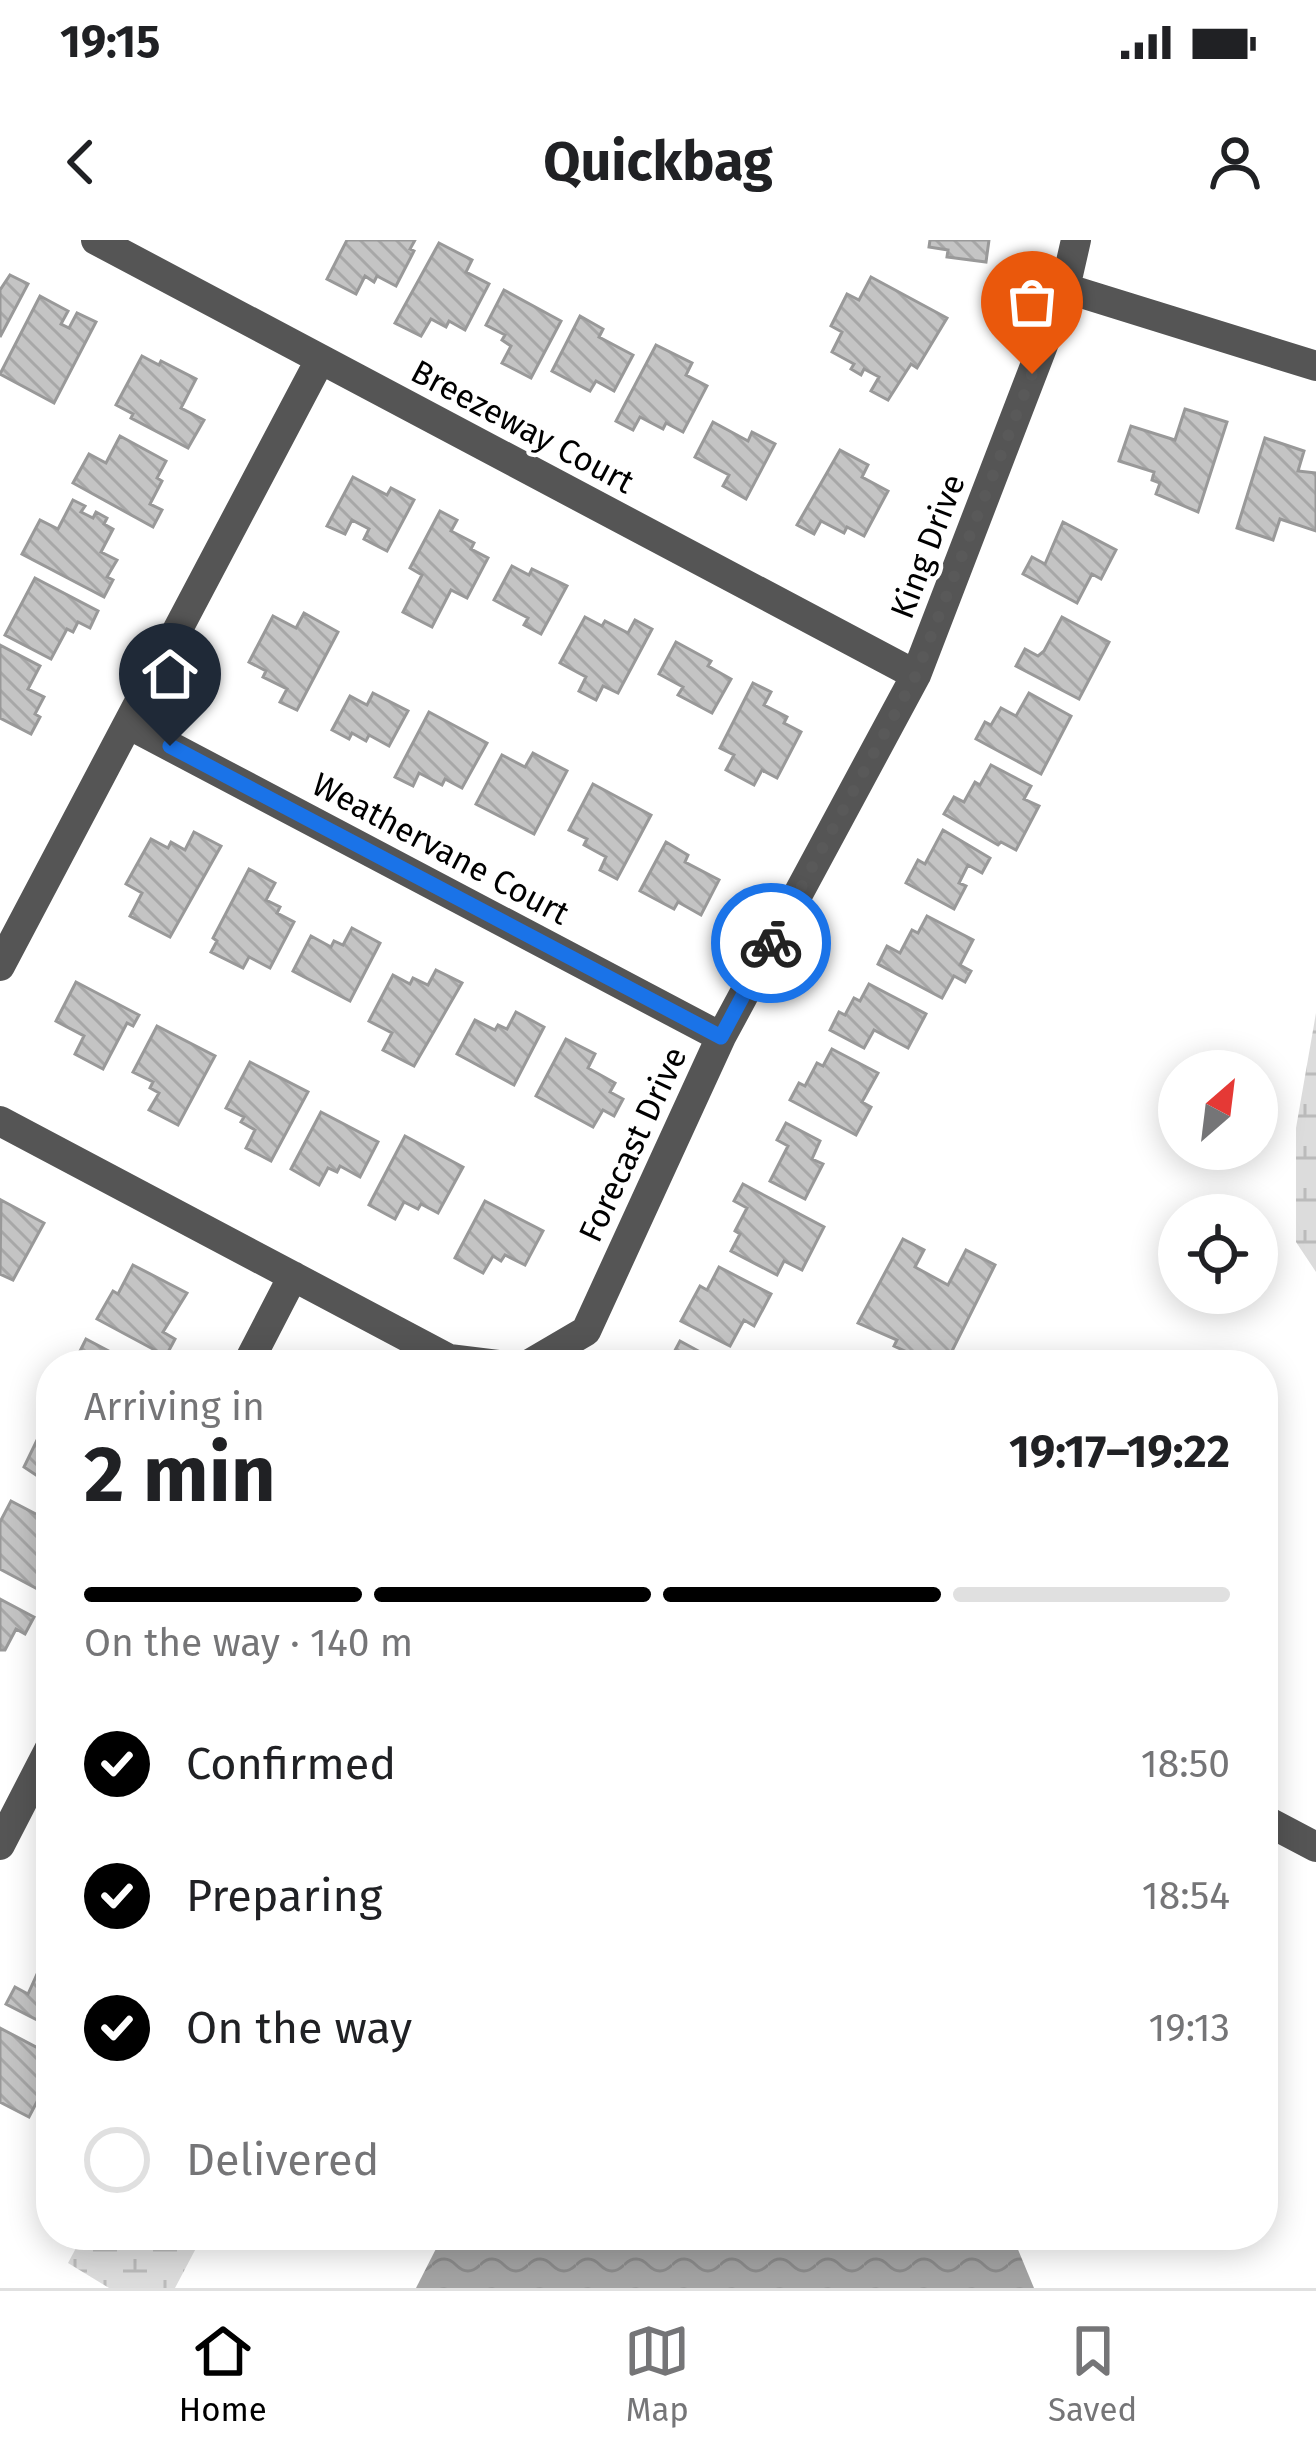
<!DOCTYPE html>
<meta charset="utf-8">
<style>
:root{--surface:#fff;--page:#f2f2f2;--text:#202124;--muted:#757577;--line:#e0e0e0;--accent:#000}
body{margin:0;font-family:"Fira Sans",sans-serif;background:var(--page);color:var(--text);height:100vh;display:flex;flex-direction:column;font-size:45px;white-space:nowrap}
*{box-sizing:border-box;margin:0}
p{font-size:39px;color:var(--muted)}
.icon{flex:none;width:66px;height:66px;fill:none;stroke:currentColor;stroke-width:2;stroke-linecap:round;stroke-linejoin:round}
.map{position:relative;flex:1;overflow:hidden}
.sheet{position:absolute;left:36px;top:1110px;width:1242px;height:900px;display:flex;flex-direction:column;background:var(--surface);border-radius:48px;box-shadow:0 6px 30px #0003}
.sheet>*{flex:none}
.needle{width:78px;rotate:28deg}
.fabs{position:absolute;left:1158px;top:810px;display:grid;gap:24px}
.fabs a{display:grid;place-items:center;width:120px;height:120px;border-radius:50%;background:var(--surface);box-shadow:0 6px 30px #0003;font-size:60px}
.pin{position:absolute;display:grid;place-items:center;width:102px;height:102px;color:#fff;margin:-123px -51px;border-radius:50% 50% 50% 0;rotate:-45deg;box-shadow:0 0 12px #0007}
.pin .icon{rotate:45deg}
.courier{position:absolute;display:grid;place-items:center;width:120px;height:120px;margin:-60px;border:9px solid #1a73e8;border-radius:50%;background:#fff;color:#222;box-shadow:0 3px 15px #0007}
.head em{font-style:normal;font-weight:700}
.head div{display:flex;flex-direction:column-reverse}
.head{display:flex;align-items:center;justify-content:space-between;height:204px;padding:0 48px}
h1{font-size:78px;font-weight:700;line-height:90px}
.bar{display:grid;grid-template-columns:repeat(4,1fr);gap:18px 12px;align-content:center;height:144px;padding:0 48px}
.bar i{height:15px;border-radius:9px;background:var(--line)}
.bar .active{background:var(--accent)}
.bar p{grid-column:span 4}
ol{padding:0 48px;list-style:none}
li{display:flex;align-items:center;gap:36px;height:132px}
li p{margin-inline-start:auto}
li .icon{padding:12px;border-radius:50%;background:var(--accent);color:#fff;stroke-width:4}
li:last-child{color:var(--muted)}
li i{width:66px;height:66px;border:6px solid var(--line);border-radius:50%}
.status{display:flex;justify-content:space-between;align-items:center;height:84px;padding:0 60px;background:var(--surface);direction:ltr}
.status svg{height:33px;fill:currentColor}
header{display:flex;justify-content:space-between;align-items:center;height:156px;padding:0 48px;background:var(--surface);font-size:54px;font-weight:700}
.tabs{display:flex;justify-content:space-around;align-items:center;height:168px;border-top:3px solid var(--line);background:var(--surface);font-size:33px;color:var(--muted)}
.tabs a{display:grid;justify-items:center;gap:6px}
.tabs .active{color:var(--accent)}
.map>svg:first-child{display:block}
</style>
<div class="status"><b>19:15</b><svg viewBox="0 0 49 12"><path d="M0 12V9h3v3zM5 12V6h3v6zM10 12V3h3v9zM15 12V0h3v12zM26 1h20v11H26zM47 4h2v5h-2z"/></svg></div>
<header><svg class="icon" aria-label="back" viewBox="0 0 24 24"><path d="M15 5l-7 7 7 7"/></svg>Quickbag<svg class="icon" aria-label="person" viewBox="0 0 24 24"><circle cx="12" cy="8" r="4"/><path d="M4 21q1-7 8-7t8 7"/></svg></header>
<div class="map">
<svg width="1316" height="2048" viewBox="0 0 1316 2048">
<defs>
<pattern id="wetland-marsh" width="20" height="14" patternUnits="userSpaceOnUse" patternTransform="scale(3)"><rect width="20" height="14" fill="#dcdcdc"/><path d="M1 5h8M5 5V1M11 12h8M15 12V8" fill="none" stroke="#bbb"/></pattern>
<pattern id="water-waves" width="16" height="10" patternUnits="userSpaceOnUse" patternTransform="scale(3)"><rect width="16" height="10" fill="#a3a3a3"/><path d="M0 5q4-4 8 0t8 0" fill="none" stroke="#8b8b8b"/></pattern>
<pattern id="building-back-hatch" width="6" height="6" patternUnits="userSpaceOnUse" patternTransform="scale(3)"><rect width="6" height="6" fill="#c4c4c4"/><path d="M-1 5l2 2M0 0l6 6M5-1l2 2" fill="none" stroke="#a7a7a7"/></pattern>
</defs>
<rect width="100%" height="100%" fill="#fff"/>
<path fill="url(#wetland-marsh)" d="M1316 773V1032L1296 1002V888Z
M83 1995H203L175 2048H109L68 2023Z"/>
<path fill="url(#water-waves)" d="M443 1995H1012L1034 2048H416Z"/>
<path fill="url(#building-back-hatch)" stroke="#999" stroke-width="3" d="M347 0H415L410 9 414 11 396 46 377 36 374 42 365 36 356 54 327 39Z
M930 0H989L986 22 947 17 948 10 929 7Z
M439 3 472 20 466 32 489 44 465 90 449 81 446 87 431 79 421 96 395 83Z
M10 35 28 44 0 97V50Z
M871 37 947 78 917 128 911 124 888 160 871 151 879 137 864 129 861 135 851 129 854 124 832 112 842 92 831 86 847 54 859 60Z
M504 50 561 81 531 138 502 123 511 106 502 100 505 95 486 85Z
M40 56 68 71 61 84 69 88 77 73 96 82 54 163 0 134Z
M580 76 603 89 599 97 633 115 614 151 596 141 590 151 552 131Z
M656 105 692 123 686 135 707 146 683 192 666 183 663 189 640 177 633 190 616 181Z
M142 116 159 125 161 121 196 139 181 168 204 180 188 208 131 178 133 174 116 165Z
M1185 169 1227 182 1198 272 1156 254 1160 243 1152 240 1154 232 1119 221 1131 186 1175 200Z
M713 182 748 201 752 192 775 204 746 259 723 246 729 235 695 217Z
M120 196 166 221 157 238 162 241 150 264 162 270 153 287 73 243 89 214 106 223Z
M1265 198 1304 211 1298 231 1316 233V291L1280 279 1273 300 1237 288Z
M840 210 868 225 862 237 888 251 864 296 847 287 844 293 821 281 814 294 797 285Z
M353 237 387 255 391 248 414 260 387 311 364 299 369 289 352 280 345 294 327 286Z
M73 260 85 266 81 272 93 278 96 272 107 278 104 284 113 289 101 312 117 320 107 337 113 340 104 357 22 314 40 280 58 289Z
M440 271 457 280 451 291 474 303 471 309 488 318 467 358 451 350 432 387 403 372 422 335 410 328Z
M1063 282 1116 310 1101 339 1092 334 1077 363 1023 334 1032 317 1045 324Z
M512 326 529 335 532 329 567 346 541 394 524 385 528 378 494 360Z
M35 338 98 371 90 388 78 382 73 392 67 389 51 419 5 395Z
M304 373 338 392 297 470 280 462 287 449 263 437 266 431 249 422 273 376 296 388Z
M585 377 602 386 605 381 628 393 635 380 652 389 618 453 603 446 596 460 579 451 586 437 560 423Z
M1062 377 1109 402 1079 459 1016 426 1025 409 1038 416 1044 411Z
M676 402 711 421 708 426 731 439 712 473 678 455 683 447 659 434Z
M0 405 40 426 28 449 44 457 35 474 40 477 31 494 0 478Z
M753 443 771 452 764 465 787 477 784 483 801 492 777 538 762 530 754 545 726 530 734 515 720 508Z
M373 453 408 471 389 506 369 495 366 501 352 493 349 499 332 490 350 456 367 465Z
M1029 453 1071 476 1041 534 976 499 985 482 991 485 1001 468 1016 476Z
M429 472 487 503 462 548 445 539 442 545 419 533 413 546 395 537Z
M533 513 567 531 534 594 476 564 502 515 525 527Z
M991 525 1031 546 1024 559 1039 566 1016 610 1001 602 998 605 944 574 954 557 964 562 975 542 980 545Z
M593 544 651 575 617 639 600 630 606 617 584 605 587 599 569 590Z
M943 590 990 618 982 633 968 625 959 643 966 646 954 669 906 643 918 620 925 624Z
M194 592 221 606 170 697 130 676 142 653 126 644 151 599 168 608 171 602 185 610Z
M666 602 688 615 685 622 719 640 701 675 678 662 674 669 640 651Z
M249 629 275 643 266 660 280 667 277 673 294 682 270 728 249 717 243 728 211 712 217 701 213 698Z
M927 676 973 700 960 725 971 731 965 742 954 736 942 758 878 724 887 706 900 713 912 690 918 693Z
M352 688 380 703 350 761 293 731 311 696 331 707 334 701 343 705Z
M436 730 462 743 414 826 383 810 392 793 369 781 393 735 410 744 413 738 428 745Z
M76 742 139 775 133 786 127 783 103 829 75 814 84 796 56 781Z
M869 744 926 774 908 808 874 790 864 808 830 790 839 772 845 775 854 758 860 761Z
M516 772 544 787 514 845 457 814 475 780 495 790 498 785 507 789Z
M157 786 215 816 178 885 149 870 159 853 150 848 153 842 133 832Z
M566 799 595 814 588 828 615 843 610 852 623 859 614 876 603 870 593 887 536 856Z
M832 809 878 833 862 862 871 867 856 895 790 860 799 843 805 846 817 823 823 826Z
M250 822 308 852 271 921 246 908 255 890 241 882 244 877 226 868Z
M321 872 378 902 360 937 340 926 337 932 328 928 319 945 291 929Z
M786 883 820 901 812 919 823 924 805 959 770 941 788 906 777 900Z
M405 896 463 927 438 973 421 964 418 969 404 962 395 979 369 965Z
M743 944 824 987 802 1030 784 1021 777 1035 731 1011 740 994 735 991 747 968 734 961Z
M1 960 44 983 13 1040 0 1034Z
M485 961 543 991 525 1025 505 1015 501 1021 493 1016 483 1033 455 1018Z
M903 999 924 1010 915 1027 948 1045 966 1010 995 1025 945 1125H902L909 1113 894 1106 897 1100 858 1083Z
M133 1025 187 1053 163 1092 175 1099 166 1116 97 1079 113 1051 118 1054Z
M719 1027 771 1054 754 1086 744 1080 730 1106 681 1081 700 1046 707 1050Z
M86 1099 124 1119 136 1125H73Z
M680 1101 715 1120 718 1125H660L665 1115 671 1118Z
M38 1198 51 1205V1245L24 1227Z
M11 1261 51 1282 42 1307 51 1312V1342L45 1353 0 1329V1282Z
M0 1359 34 1377 25 1394 16 1389 5 1410H0Z
M47 1712 51 1714V1787L6 1764 15 1747 28 1754Z
M0 1788 51 1815V1835L29 1877 0 1862Z"/>
<g fill="none" stroke-linecap="round" stroke-linejoin="round">
<path stroke="#555" stroke-width="30" d="M96 0 916 435
M1065 48 1316 126
M128 484 721 797
M0 726 320 120
M0 881 449 1119 498 1125
M247 1125 293 1036
M528 1125 586 1091 721 797 916 435 1065 48 1076 0
M1263 1579 1316 1607
M0 1605 51 1506"/>
</g>
<g fill="none" stroke-linecap="round" stroke-linejoin="round">
<path stroke="#595959" stroke-width="12" stroke-dasharray="0 21.6" d="M771 703 916 435 1032 134"/>
<path stroke="#1a73e8" stroke-width="15" d="M170 506 721 797 771 703"/>
</g>
<g text-anchor="middle" stroke-width="9" stroke-linejoin="round" paint-order="stroke">
<g font-size="33" fill="#000" stroke="#fff">
<text transform="translate(523 186) rotate(28)" y="12">Breezeway Court</text>
<text transform="translate(927 306) rotate(-69)" y="12">King Drive</text>
<text transform="translate(441 608) rotate(28)" y="12">Weathervane Court</text>
<text transform="translate(632 904) rotate(-65)" y="12">Forecast Drive</text>
</g>
</g>
</svg>
<div class="fabs">
<a><svg class="needle" viewBox="-14 -14 28 28"><path d="M0-13l5 13h-10z" fill="#e53935"/><path d="M0 13l5-13h-10z" fill="#757577"/></svg></a>
<a><svg class="icon" aria-label="locate" viewBox="0 0 24 24"><circle cx="12" cy="12" r="6"/><path d="M12 2v4M12 18v4M2 12h4M18 12h4"/></svg></a>
</div>
<div class="pin" style="left:1032px;top:134px;background:#ea580c"><svg class="icon" aria-label="bag" viewBox="0 0 24 24"><path d="M5 8h14l-1 12H6zM9 8a3 3 0 0 1 6 0"/></svg></div>
<div class="pin" style="left:170px;top:506px;background:#1f2937"><svg class="icon" aria-label="home" viewBox="0 0 24 24"><path d="M3 11l9-7 9 7M6 9v11h12V9"/></svg></div>
<div class="courier" style="left:771px;top:703px"><svg class="icon" aria-label="bike" viewBox="0 0 24 24"><circle cx="6" cy="16" r="4"/><circle cx="18" cy="16" r="4"/><path d="M6 16l4-8h5l3 8M10 8l3 8H6M13 5h3"/></svg></div>
<section class="sheet">
<div class="head"><div><h1>2 min</h1><p>Arriving in</p></div><em>19:17–19:22</em></div>
<div class="bar"><i class="active"></i><i class="active"></i><i class="active"></i><i></i><p>On the way · 140 m</p></div>
<ol>
<li><svg class="icon" aria-label="check" viewBox="0 0 24 24"><path d="M5 12l5 5 9-10"/></svg>Confirmed<p>18:50</p></li>
<li><svg class="icon" aria-label="check" viewBox="0 0 24 24"><path d="M5 12l5 5 9-10"/></svg>Preparing<p>18:54</p></li>
<li><svg class="icon" aria-label="check" viewBox="0 0 24 24"><path d="M5 12l5 5 9-10"/></svg>On the way<p>19:13</p></li>
<li><i></i>Delivered</li>
</ol>
</section>
</div>
<nav class="tabs">
<a class="active"><svg class="icon" aria-label="home" viewBox="0 0 24 24"><path d="M3 11l9-7 9 7M6 9v11h12V9"/></svg>Home</a>
<a><svg class="icon" aria-label="map" viewBox="0 0 24 24"><path d="M3 6l6-2 6 2 6-2v14l-6 2-6-2-6 2zM9 4v14M15 6v14"/></svg>Map</a>
<a><svg class="icon" aria-label="saved" viewBox="0 0 24 24"><path d="M7 4h10v16l-5-4-5 4z"/></svg>Saved</a>
</nav>
